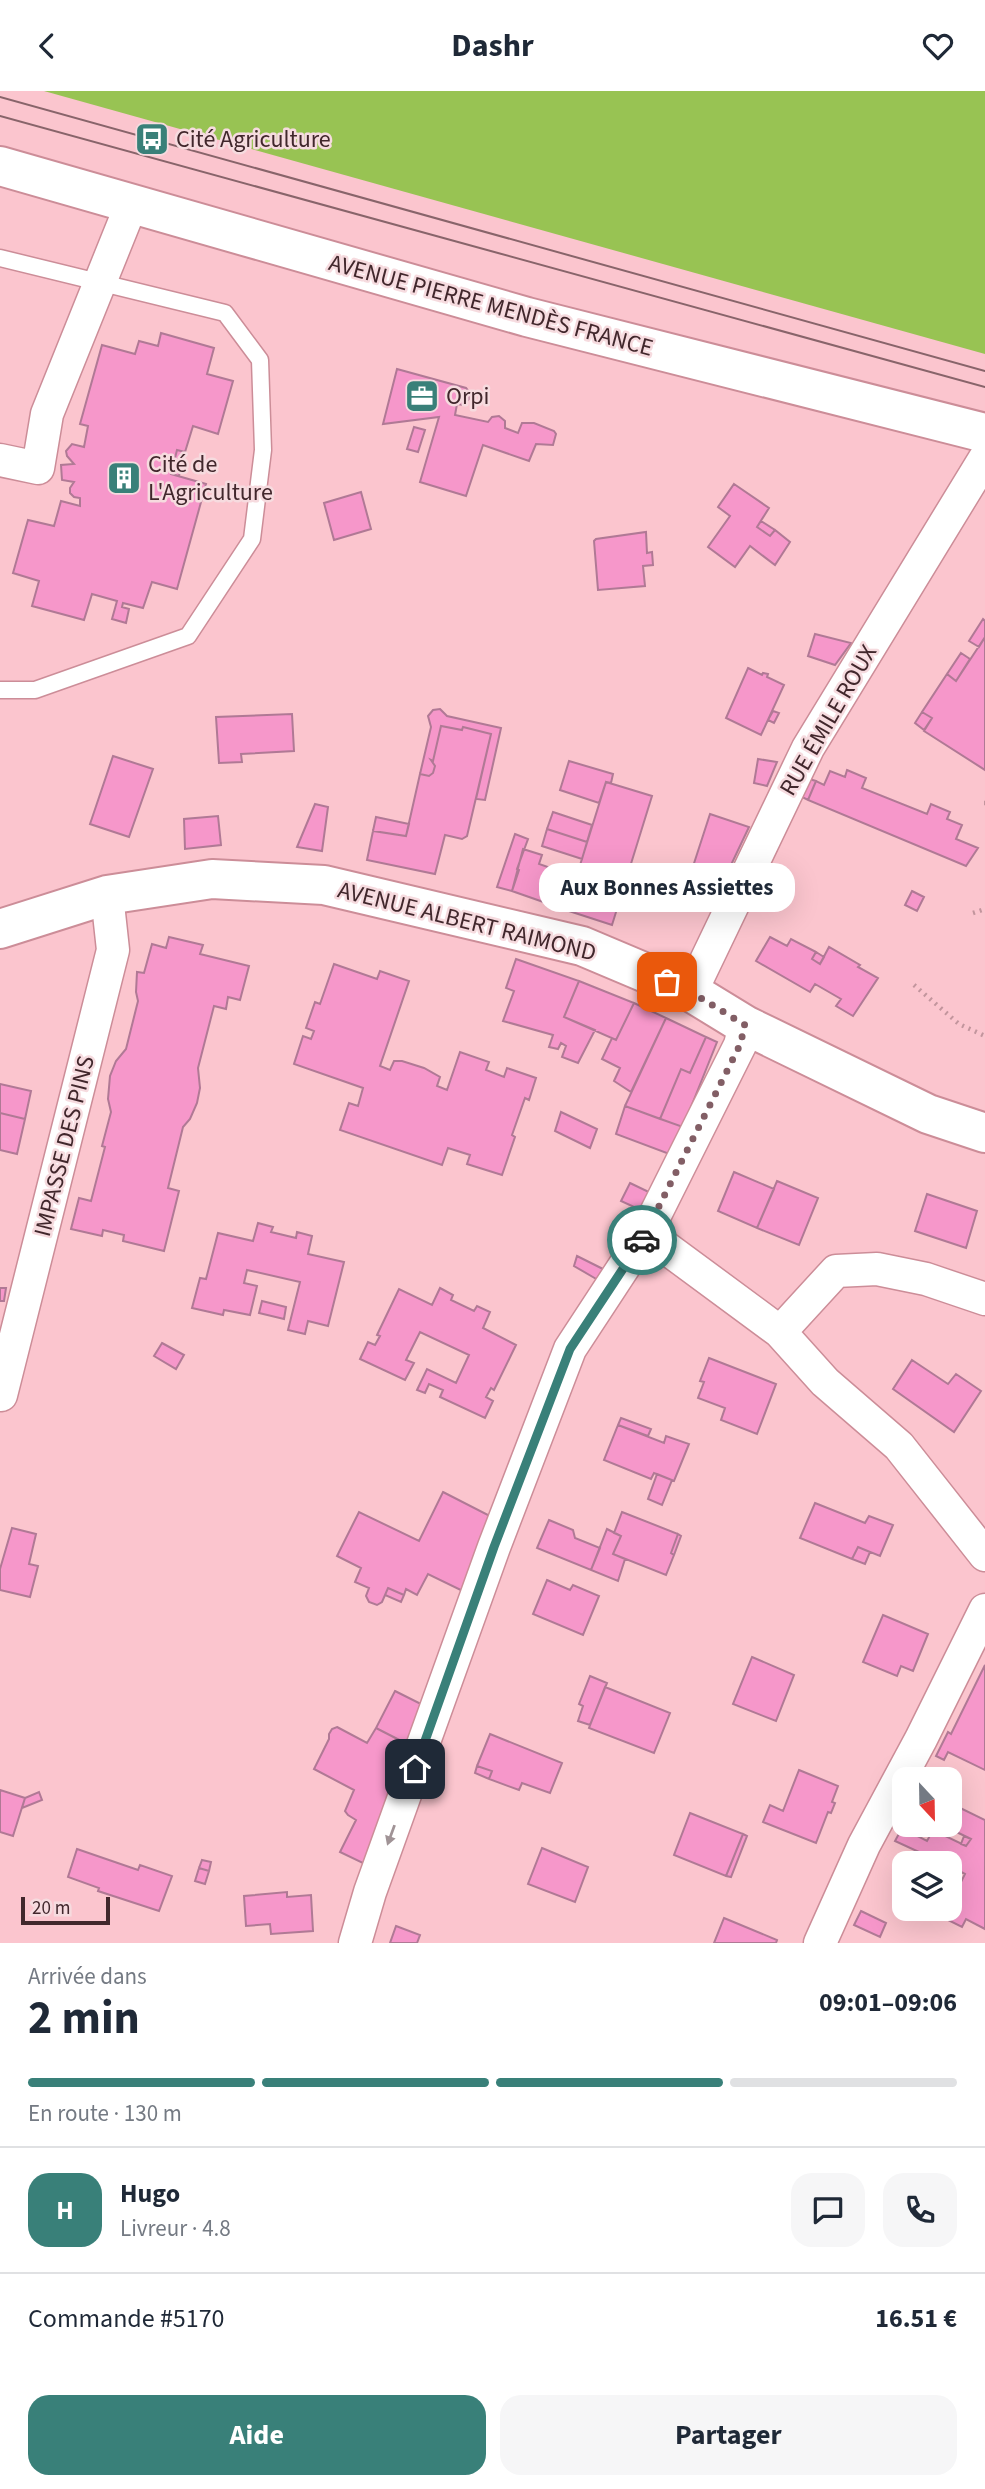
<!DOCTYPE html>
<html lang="fr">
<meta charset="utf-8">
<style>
:root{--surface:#fff;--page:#f6f6f7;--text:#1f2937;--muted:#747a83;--line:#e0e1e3;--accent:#398079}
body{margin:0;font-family:"Source Sans 3",sans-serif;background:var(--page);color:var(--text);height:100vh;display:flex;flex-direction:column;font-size:26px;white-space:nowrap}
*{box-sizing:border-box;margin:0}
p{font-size:23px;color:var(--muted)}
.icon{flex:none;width:38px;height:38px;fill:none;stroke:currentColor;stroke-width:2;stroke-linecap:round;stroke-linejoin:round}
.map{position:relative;height:1852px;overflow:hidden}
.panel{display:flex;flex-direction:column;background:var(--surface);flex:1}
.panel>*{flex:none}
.needle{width:46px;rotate:158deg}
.buttons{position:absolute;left:892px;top:1676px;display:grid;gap:14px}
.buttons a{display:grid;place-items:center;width:70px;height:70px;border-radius:14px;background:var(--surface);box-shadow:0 7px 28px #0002;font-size:35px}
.scale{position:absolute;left:21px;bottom:18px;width:89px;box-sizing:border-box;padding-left:7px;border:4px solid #41272c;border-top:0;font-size:19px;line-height:24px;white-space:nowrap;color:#41272c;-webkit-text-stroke:5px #f6dbdf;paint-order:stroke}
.pin{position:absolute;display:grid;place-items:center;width:60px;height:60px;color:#fff;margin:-30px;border-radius:14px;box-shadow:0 4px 10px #0006}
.courier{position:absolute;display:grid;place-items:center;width:70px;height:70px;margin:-35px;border:5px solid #398079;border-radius:50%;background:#fff;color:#222;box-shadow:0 2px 9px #0007}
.bubble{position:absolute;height:49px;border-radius:21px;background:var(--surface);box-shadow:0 7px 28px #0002;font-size:23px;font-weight:700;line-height:49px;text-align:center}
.headline em{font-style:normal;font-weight:700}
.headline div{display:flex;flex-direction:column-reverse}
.headline{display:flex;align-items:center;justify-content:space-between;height:119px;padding:0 28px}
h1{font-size:46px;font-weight:700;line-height:52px}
.bar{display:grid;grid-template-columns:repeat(4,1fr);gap:10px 7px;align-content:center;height:84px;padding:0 28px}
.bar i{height:9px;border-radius:5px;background:var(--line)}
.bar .current{background:var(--accent)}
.bar p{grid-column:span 4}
.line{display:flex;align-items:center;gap:18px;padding:0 28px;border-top:2px solid var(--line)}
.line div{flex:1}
.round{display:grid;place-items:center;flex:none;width:74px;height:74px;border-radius:21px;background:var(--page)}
.primary-button{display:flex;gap:14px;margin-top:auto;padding:14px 28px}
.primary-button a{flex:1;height:80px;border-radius:21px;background:var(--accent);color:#fff;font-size:28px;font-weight:700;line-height:80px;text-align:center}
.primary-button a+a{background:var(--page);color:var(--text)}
header{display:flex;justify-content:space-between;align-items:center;height:91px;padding:0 28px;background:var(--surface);font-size:32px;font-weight:700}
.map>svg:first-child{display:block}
</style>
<header><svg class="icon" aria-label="back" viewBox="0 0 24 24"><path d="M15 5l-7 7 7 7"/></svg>Dashr<svg class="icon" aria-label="heart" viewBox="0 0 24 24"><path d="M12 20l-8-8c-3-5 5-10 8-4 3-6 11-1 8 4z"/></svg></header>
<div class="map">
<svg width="985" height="1852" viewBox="0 0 985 1852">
<rect width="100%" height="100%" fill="#fbc5ce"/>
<path fill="#98c353" d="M44 0H985V263Z"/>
<path fill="#f697ca" stroke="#b07995" stroke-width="2" d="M161 242 214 257 207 283 233 290 218 343 193 335 185 361 177 359 171 383 206 393 177 498 152 491 143 517 123 512 122 516 129 518 126 532 112 528 117 510 92 503 84 529 32 515 39 490 13 482 28 429 54 435 61 410 80 415V407L74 406 70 402V397L74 391 62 389 61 374 74 373 67 365 66 360 72 353 84 356 88 335 80 333 102 254 135 263 139 250 158 255Z
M397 278 466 297 470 302 469 308 463 314 457 313 455 324 488 331 492 326 499 325 505 330V337L518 342 522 332H534L554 340 556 343 553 354 536 353 529 370 483 354 466 405 420 391 439 326 383 333Z
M414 336 425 339 418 361 407 358Z
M177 359 185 361 179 385 171 383Z
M734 393 769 417 757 436 770 445 775 439 790 451 775 474 750 455 735 476 708 456 730 425 718 416Z
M361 401 371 438 334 449 324 412Z
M761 430 775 439 770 445 757 436Z
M646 441 647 462 652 461 653 474 643 475 645 495 598 499 594 450 596 448Z
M983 528 985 530V546L979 556 969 550Z
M815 543 851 552 835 574 808 565Z
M985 546V679L924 640 932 627 922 621 947 583 956 590Z
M961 562 970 568 956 590 947 583Z
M748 577 762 584 763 582 768 583 767 586 784 594 761 644 726 627Z
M440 618 447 625 501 637 485 709 476 708 491 643 463 636 462 639 441 635 433 670 431 669 435 675 433 682 429 685 420 683 431 636 428 625 433 619Z
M773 620 779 622 774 632 768 629Z
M922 621 932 627 924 639 915 632Z
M292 623 294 660 241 663 242 671 219 672 216 626Z
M441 635 462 639 463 636 491 643 467 745 462 748 445 744 435 783 367 769 373 740 406 745 420 683 429 685 433 682 435 675 431 669 433 670Z
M113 665 153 678 129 746 90 733Z
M758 668 777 671 767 695 754 692Z
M569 670 613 683 611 692 606 691 599 712 560 699Z
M847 679 866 687 862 697 927 723 931 713 950 721 947 728 962 734 956 748 978 757 966 775 808 709 816 690 824 694 830 680 845 686Z
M809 688 816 690 808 709 800 705Z
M606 691 652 705 612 834 566 819Z
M315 713 328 716 322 760 297 756Z
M553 721 592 734 587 751 547 738Z
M710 723 749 736 712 814 692 806 686 797Z
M218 725 221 754 185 758 184 728Z
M376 726 409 733 406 745 373 740Z
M547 738 587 751 582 768 542 755Z
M515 743 528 748 517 778 519 779 512 800 497 796Z
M523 758 542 764 539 773 576 786 566 819 512 800Z
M912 800 924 806 917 820 905 814Z
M169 846 203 854 200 863 249 875 240 909 228 906 226 918 214 915 198 977 200 997 197 1012 190 1028 183 1036 168 1097 179 1100 164 1160 123 1150 124 1144 103 1139 102 1145 71 1138 79 1107 91 1110 105 1056 102 1055 111 1021 108 1008 110 985 116 970 126 958 138 910 136 901 137 881 144 882 152 853 166 857Z
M770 846 787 855 791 848 816 861 812 868 820 873 829 856 860 874 858 876 878 887 853 925 836 915 841 908 815 893 810 901 756 870Z
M816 861 824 866 820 873 812 868Z
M516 868 579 890 564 926 595 939 578 972 562 966 566 955 561 952 558 958 549 956 553 944 503 930 514 900 506 897Z
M334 873 377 888 380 880 409 890 380 975 390 979 394 970H402L424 977 440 986 437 995 447 999 460 961 489 971 486 979 504 986 507 977 536 987 529 1009 525 1007 512 1044 515 1046 502 1084 467 1073 470 1064 448 1057 442 1074 340 1039 349 1012 358 1015 363 997 294 973 303 945 311 948 314 940 306 937 315 911 320 913Z
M579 890 634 912 616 949 564 926Z
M634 912 666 927 631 1001 614 990 620 977 602 968 612 947 616 949Z
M666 927 706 946 690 982 681 978 660 1028 625 1015Z
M706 946 717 951 683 1036 660 1028 681 978 690 982Z
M0 993 31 1000 25 1028 0 1022Z
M625 1015 683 1036 672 1064 616 1043Z
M561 1021 597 1038 590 1057 555 1040Z
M0 1022 25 1028 17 1063 0 1059Z
M734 1081 774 1098 757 1137 718 1120Z
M777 1090 818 1107 799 1154 757 1137Z
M630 1092 653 1103 645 1121 621 1110Z
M927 1103 977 1120 966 1157 915 1140Z
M258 1132 273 1136 271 1141 296 1147 297 1141 312 1145 308 1163 344 1171 328 1235 308 1230 305 1243 288 1239 300 1191 247 1179 244 1192 257 1195 250 1224 224 1219 223 1224 192 1217 200 1187 206 1188 218 1142 253 1150Z
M577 1165 605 1179 598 1189 574 1175Z
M0 1197H6L4 1210H0Z
M440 1197 453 1204 451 1209 474 1220 477 1215 490 1221 483 1237 516 1254 494 1299 491 1297 486 1306 493 1310 485 1327 440 1306 443 1299 429 1293 425 1302 417 1299 427 1278 456 1292 469 1264 420 1241 406 1269 414 1272 405 1289 360 1268 368 1251 375 1254 380 1245 377 1244 399 1198 432 1214Z
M262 1210 286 1216 284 1228 259 1222Z
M162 1252 184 1264 176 1278 154 1265Z
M709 1267 776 1293 757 1343 721 1329 725 1317 698 1307 704 1291 700 1290Z
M912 1269 948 1293 956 1283 981 1300 954 1341 893 1298Z
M621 1327 651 1338 648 1345 618 1334Z
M618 1334 664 1352 666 1345 689 1353 674 1390 654 1382 651 1388 604 1369Z
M657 1383 672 1389 662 1414 648 1408Z
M443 1401 490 1425 469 1503 428 1483 417 1504 406 1498 404 1504 388 1497 382 1511 377 1514 369 1511 366 1505 369 1497 355 1491 361 1477 337 1465 359 1421 419 1450Z
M815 1412 865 1432 869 1425 893 1434 880 1465 858 1456 852 1468 800 1447Z
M622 1421 678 1443 671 1462 674 1464 666 1484 613 1463 621 1445 614 1442Z
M549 1429 573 1439 575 1447 600 1457 591 1479 537 1457Z
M12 1437 36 1443 29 1473 38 1475 30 1506 0 1499V1478Z
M607 1438 621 1445 613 1463 625 1468 618 1490 591 1479Z
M678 1443 681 1445 674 1464 671 1462Z
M858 1456 870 1461 865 1473 852 1468Z
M547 1489 570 1499 573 1494 599 1505 583 1544 533 1523Z
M388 1497 404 1504 401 1511 385 1504Z
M883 1524 928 1543 913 1580 901 1575 897 1585 863 1571Z
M752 1566 794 1584 776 1630 733 1613Z
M985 1574V1679L948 1661 944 1669 936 1665 948 1641 951 1643Z
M590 1585 607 1592 590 1634 578 1630 583 1615 579 1613Z
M605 1596 670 1622 654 1662 589 1637Z
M395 1600 429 1617 415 1657 376 1637Z
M337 1636 367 1652 376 1637 415 1657 369 1775 340 1761 356 1729 348 1724 345 1720 354 1699 314 1678 329 1648V1643L332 1638Z
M490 1643 562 1672 550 1702 522 1692 519 1699 489 1688 492 1680 477 1675Z
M477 1675 492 1680 489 1688 475 1682Z
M799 1679 838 1695 832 1711 835 1712 831 1722 828 1721 816 1752 763 1731 770 1714 783 1720Z
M0 1699 25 1707 13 1745 0 1741Z
M39 1701 42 1709 22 1717 25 1707Z
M950 1712 985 1729V1838L966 1828 962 1836 926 1818H950V1791L959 1795 965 1783 950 1775V1773H945L895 1750 902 1737 927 1750 933 1739 966 1755 971 1748 942 1734H950Z
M690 1722 743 1743 726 1785 674 1764Z
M743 1743 747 1745 731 1786 726 1785Z
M964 1745 971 1748 966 1755 961 1753Z
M542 1757 588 1776 575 1811 528 1793Z
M77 1758 138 1779 140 1774 172 1785 159 1820 98 1800 99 1797 68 1786Z
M202 1769 211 1771 209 1780 199 1777Z
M199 1777 209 1780 205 1793 195 1790Z
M287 1801V1806L311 1804 313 1840 271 1843 270 1833 246 1835 244 1805Z
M861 1820 886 1832 880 1846 854 1834Z
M724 1827 777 1849 776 1852H714Z
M396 1835 420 1844 417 1852H390Z"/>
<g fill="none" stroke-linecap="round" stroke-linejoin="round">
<g stroke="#cc8d98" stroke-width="19">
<path id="lane" d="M0 167 225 222 260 269 263 359 252 448 188 545 35 599H0"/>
</g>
<g stroke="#cc8d98" stroke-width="35">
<path id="street" d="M0 369 38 377 47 323 132 112
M691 901 808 657 985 367
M646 1142 780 1241 825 1291 899 1355 985 1464
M780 1241 836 1180 877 1178 926 1188 985 1208
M1 1304 113 859 107 804
M355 1852 370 1801 494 1456 570 1258 646 1142 740 954 745 934
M820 1852 864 1754 921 1648 985 1519"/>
</g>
<g stroke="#cc8d98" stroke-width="42">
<path id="secondary" d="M0 75 527 226 985 342
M0 838 107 804 212 788 324 794 582 855 691 901 745 934 928 1023 985 1042"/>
</g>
<path stroke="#c2959d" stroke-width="4.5" stroke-dasharray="2 5" stroke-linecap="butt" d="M984 712H985
M973 822 985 818
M914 894 959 933 985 945"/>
<use href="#lane" stroke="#fff" stroke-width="16"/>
<use href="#street" stroke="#fff" stroke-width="32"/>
<use href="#secondary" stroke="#fff" stroke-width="38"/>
<path stroke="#88646a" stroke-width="2" d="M0 6 985 280
M0 25 985 296"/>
</g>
<defs><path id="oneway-solid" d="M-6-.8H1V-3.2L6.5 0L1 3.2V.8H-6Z" transform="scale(1.75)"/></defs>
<use fill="#a09396" href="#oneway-solid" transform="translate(391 1744) rotate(110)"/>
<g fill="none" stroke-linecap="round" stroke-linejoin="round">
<path stroke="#825e65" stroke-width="7" stroke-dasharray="0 12.6" d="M642 1149 740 954 745 934 691 901 667 891"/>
<path stroke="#398079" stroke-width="9" d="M415 1678 494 1456 570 1258 642 1149"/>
</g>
<defs>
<g id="bus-square" transform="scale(1.75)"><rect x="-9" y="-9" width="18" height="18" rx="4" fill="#398079" stroke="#f6dbdf"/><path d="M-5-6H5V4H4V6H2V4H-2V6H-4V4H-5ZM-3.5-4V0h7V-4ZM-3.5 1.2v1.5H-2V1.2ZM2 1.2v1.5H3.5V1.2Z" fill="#fff"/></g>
<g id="office-square" transform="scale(1.75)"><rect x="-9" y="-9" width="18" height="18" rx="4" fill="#398079" stroke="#f6dbdf"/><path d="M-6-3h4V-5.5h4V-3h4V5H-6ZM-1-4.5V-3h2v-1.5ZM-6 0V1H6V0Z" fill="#fff"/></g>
<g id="building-square" transform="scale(1.75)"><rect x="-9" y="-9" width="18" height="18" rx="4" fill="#398079" stroke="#f6dbdf"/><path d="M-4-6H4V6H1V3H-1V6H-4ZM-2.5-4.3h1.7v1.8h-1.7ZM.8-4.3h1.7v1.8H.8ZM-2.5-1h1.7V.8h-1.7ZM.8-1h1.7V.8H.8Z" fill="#fff"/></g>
</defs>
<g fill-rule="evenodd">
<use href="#bus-square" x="152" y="48"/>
<use href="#office-square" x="422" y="305"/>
<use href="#building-square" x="124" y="387"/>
</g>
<g text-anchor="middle" stroke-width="5" stroke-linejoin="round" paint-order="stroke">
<g font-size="24" fill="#41272c" stroke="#f6dbdf" text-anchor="start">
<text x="176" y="56">Cité Agriculture</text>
<text x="446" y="313">Orpi</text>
<text x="148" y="381">Cité de<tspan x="148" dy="28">L'Agriculture</tspan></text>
</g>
<g font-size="24" fill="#41272c" stroke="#f6dbdf">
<text transform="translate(491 214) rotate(15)" y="8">AVENUE PIERRE MENDÈS FRANCE</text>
<text transform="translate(828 629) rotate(-60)" y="8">RUE ÉMILE ROUX</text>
<text transform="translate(467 830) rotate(14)" y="8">AVENUE ALBERT RAIMOND</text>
<text transform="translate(64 1055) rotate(-76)" y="8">IMPASSE DES PINS</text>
</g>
</g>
</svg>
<div class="buttons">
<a><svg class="needle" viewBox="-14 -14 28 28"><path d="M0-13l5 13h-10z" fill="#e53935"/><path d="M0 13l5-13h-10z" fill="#747a83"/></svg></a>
<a><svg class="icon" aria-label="layers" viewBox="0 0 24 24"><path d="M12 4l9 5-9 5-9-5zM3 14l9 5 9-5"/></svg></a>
</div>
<div class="scale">20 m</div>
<div class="pin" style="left:667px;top:891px;background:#ea580c"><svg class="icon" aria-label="bag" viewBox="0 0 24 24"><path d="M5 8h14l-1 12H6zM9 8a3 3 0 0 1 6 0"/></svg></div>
<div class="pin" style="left:415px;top:1678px;background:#1f2937"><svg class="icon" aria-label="home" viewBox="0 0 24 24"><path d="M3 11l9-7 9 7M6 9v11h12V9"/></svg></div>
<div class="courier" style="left:642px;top:1149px"><svg class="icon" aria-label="car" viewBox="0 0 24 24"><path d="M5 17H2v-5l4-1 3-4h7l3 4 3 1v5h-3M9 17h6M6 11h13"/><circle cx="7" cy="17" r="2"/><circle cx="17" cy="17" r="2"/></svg></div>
<div class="bubble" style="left:539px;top:772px;width:256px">Aux Bonnes Assiettes</div>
</div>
<section class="panel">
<div class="headline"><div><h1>2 min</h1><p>Arrivée dans</p></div><em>09:01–09:06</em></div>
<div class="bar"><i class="current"></i><i class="current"></i><i class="current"></i><i></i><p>En route · 130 m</p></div>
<div class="line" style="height:126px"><b class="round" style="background:var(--accent);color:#fff">H</b><div><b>Hugo</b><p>Livreur · 4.8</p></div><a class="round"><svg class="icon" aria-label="chat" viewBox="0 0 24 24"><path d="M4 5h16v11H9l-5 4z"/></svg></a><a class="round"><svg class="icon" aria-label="phone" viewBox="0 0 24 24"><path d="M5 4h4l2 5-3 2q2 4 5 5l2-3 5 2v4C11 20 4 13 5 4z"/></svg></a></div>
<div class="line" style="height:91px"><div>Commande #5170</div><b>16.51 €</b></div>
<div class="primary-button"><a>Aide</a><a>Partager</a></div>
</section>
